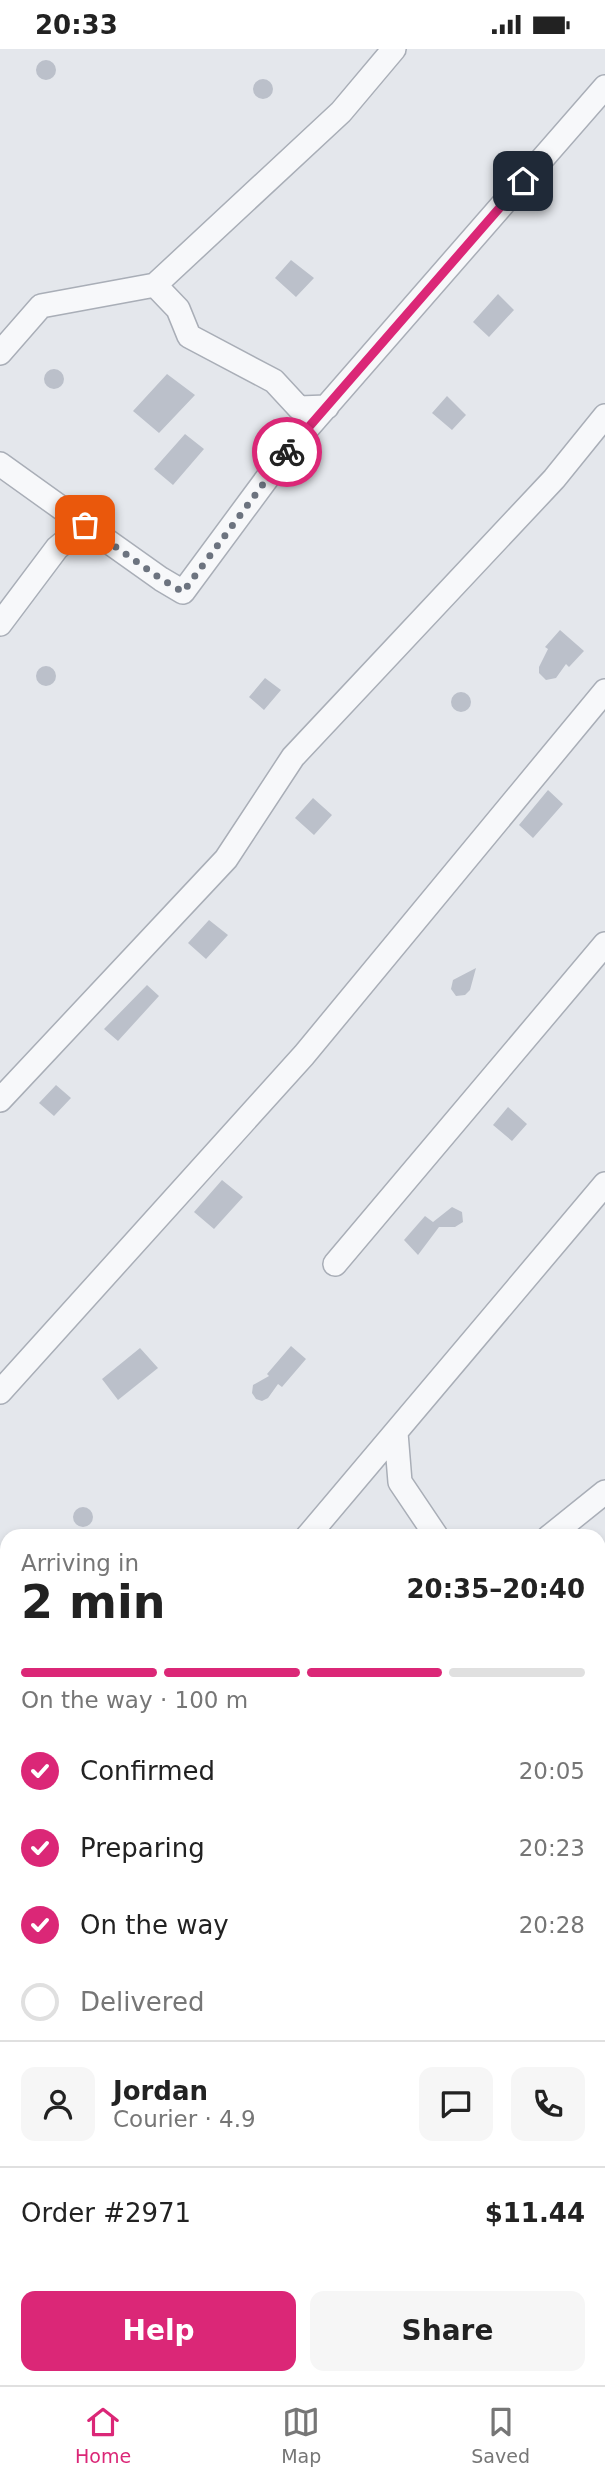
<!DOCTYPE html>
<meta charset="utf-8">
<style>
:root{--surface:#fff;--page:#f6f6f6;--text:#222;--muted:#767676;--line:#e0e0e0;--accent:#db2777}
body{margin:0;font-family:"DejaVu Sans",sans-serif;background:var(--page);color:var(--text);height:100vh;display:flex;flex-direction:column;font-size:26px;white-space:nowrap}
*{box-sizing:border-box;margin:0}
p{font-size:23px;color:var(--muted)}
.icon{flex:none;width:38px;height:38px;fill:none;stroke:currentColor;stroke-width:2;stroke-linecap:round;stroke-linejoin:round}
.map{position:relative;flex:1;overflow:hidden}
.details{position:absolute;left:0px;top:1480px;width:606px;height:856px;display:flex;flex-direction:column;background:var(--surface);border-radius:21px 21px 0 0;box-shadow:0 4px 10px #0003}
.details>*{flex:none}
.pin{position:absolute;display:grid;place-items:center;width:60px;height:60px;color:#fff;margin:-30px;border-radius:14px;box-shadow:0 4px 10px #0006}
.courier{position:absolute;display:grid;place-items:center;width:70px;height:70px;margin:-35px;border:5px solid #db2777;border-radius:50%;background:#fff;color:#222;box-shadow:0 2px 9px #0007}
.summary em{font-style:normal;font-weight:600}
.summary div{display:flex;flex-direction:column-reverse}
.summary{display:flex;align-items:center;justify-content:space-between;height:119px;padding:0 21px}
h1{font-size:46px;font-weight:600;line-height:52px}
.bar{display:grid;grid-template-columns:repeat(4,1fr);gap:10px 7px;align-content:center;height:84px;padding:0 21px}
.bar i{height:9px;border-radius:5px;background:var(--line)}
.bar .active{background:var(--accent)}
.bar p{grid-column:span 4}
.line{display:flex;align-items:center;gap:18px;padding:0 21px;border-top:2px solid var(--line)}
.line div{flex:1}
.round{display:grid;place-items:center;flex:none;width:74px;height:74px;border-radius:14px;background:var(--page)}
ol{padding:0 21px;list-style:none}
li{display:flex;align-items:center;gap:21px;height:77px}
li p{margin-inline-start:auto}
li .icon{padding:7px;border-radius:50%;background:var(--accent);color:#fff;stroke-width:4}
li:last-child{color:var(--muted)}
li i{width:38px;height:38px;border:4px solid var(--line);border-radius:50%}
.primary-button{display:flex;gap:14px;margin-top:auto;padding:14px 21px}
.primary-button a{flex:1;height:80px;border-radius:14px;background:var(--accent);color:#fff;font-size:28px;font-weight:600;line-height:80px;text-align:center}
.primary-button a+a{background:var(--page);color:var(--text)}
.status{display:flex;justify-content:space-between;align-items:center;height:49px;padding:0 35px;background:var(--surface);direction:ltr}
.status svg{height:19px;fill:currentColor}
.dock{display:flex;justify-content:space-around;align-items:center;height:98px;border-top:2px solid var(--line);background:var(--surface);font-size:19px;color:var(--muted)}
.dock a{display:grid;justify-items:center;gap:4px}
.dock .active{color:var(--accent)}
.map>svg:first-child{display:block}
</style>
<div class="status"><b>20:33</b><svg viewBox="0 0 49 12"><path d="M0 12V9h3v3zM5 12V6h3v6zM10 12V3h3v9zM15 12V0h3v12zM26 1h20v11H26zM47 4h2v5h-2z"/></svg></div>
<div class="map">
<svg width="605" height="2336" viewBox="0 0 605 2336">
<rect width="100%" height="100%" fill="#e4e7ec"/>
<path fill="#bbc0ca" d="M36 21a10 10 0 1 1 20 0a10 10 0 1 1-20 0Z
M253 40a10 10 0 1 1 20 0a10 10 0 1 1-20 0Z
M291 211 314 229 296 248 275 229Z
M498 245 514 261 489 288 473 273Z
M44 330a10 10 0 1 1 20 0a10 10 0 1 1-20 0Z
M167 325 195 346 159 384 133 362Z
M447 347 466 366 452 381 432 364Z
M185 385 204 400 173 436 154 420Z
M560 581 584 602 569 618 566 615 556 629 546 631 539 624V618L548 600 545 598Z
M36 627a10 10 0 1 1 20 0a10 10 0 1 1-20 0Z
M265 629 281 641 264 661 249 648Z
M451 653a10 10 0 1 1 20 0a10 10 0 1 1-20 0Z
M548 741 563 755 533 789 519 776Z
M313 749 332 766 314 786 295 769Z
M209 871 228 886 206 910 188 894Z
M476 919 470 941 465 946 456 947 451 940 453 931Z
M147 936 159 947 118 992 104 980Z
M56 1036 71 1049 54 1067 39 1054Z
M508 1058 527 1075 512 1092 493 1076Z
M222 1131 243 1148 214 1180 194 1163Z
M452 1158 462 1163 463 1173 455 1178H439L418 1206 404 1191 425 1167 433 1173Z
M291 1297 306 1310 282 1338 278 1335 268 1349 262 1352 256 1350 252 1344 253 1336 269 1327 267 1325Z
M140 1299 158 1319 118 1351 102 1330Z
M73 1468a10 10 0 1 1 20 0a10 10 0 1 1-20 0Z"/>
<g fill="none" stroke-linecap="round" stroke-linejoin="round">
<g stroke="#a9aeb7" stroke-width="26">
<path id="street" d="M155 236 178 260 189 287 274 332 299 359 327 358
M0 304 41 257 155 236 341 63 394 0
M0 415 85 476
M0 575 57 499 85 476 161 530 183 543 285 405 605 38
M0 1051 226 810 293 708 554 430 605 367
M335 1215 605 895
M0 1343 304 1006 605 642
M396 1384 400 1433 437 1488
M307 1488 605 1135
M549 1488 605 1443
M598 1759 605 1751
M0 1841 7 1832
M598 2090 605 2084
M0 2140H7
M598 2229 605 2231"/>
</g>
<use href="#street" stroke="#f7f8fa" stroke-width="23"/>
</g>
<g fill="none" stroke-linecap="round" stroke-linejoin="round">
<path stroke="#6c737f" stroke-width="7" stroke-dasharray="0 12.6" d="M85 476 161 530 183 543 287 403"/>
<path stroke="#db2777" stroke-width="9" d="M287 403 523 132"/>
</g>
</svg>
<div class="pin" style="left:85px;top:476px;background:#ea580c"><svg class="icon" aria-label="bag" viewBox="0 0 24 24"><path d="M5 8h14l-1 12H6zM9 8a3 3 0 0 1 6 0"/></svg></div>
<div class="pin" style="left:523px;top:132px;background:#1f2937"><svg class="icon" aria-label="home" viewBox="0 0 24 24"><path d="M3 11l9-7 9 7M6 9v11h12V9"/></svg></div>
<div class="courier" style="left:287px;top:403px"><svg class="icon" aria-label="bike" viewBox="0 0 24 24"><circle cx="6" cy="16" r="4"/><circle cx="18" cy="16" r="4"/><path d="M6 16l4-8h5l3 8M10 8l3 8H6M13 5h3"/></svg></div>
<section class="details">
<div class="summary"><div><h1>2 min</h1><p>Arriving in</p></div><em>20:35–20:40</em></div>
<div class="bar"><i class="active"></i><i class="active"></i><i class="active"></i><i></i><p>On the way · 100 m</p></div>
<ol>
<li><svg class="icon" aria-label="check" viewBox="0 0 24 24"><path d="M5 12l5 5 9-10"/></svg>Confirmed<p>20:05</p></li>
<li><svg class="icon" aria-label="check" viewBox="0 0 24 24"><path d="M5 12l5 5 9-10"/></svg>Preparing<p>20:23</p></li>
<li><svg class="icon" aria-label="check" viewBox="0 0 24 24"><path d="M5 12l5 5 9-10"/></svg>On the way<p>20:28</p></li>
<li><i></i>Delivered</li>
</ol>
<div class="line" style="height:126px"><a class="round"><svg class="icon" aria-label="person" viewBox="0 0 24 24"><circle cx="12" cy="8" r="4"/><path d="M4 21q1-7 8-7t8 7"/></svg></a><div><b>Jordan</b><p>Courier · 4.9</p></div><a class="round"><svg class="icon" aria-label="chat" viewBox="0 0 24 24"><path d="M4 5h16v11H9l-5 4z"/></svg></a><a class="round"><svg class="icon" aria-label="phone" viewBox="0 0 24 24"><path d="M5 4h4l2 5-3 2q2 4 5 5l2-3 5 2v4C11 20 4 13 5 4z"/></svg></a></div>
<div class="line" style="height:91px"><div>Order #2971</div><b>$11.44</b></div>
<div class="primary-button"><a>Help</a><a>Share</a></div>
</section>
</div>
<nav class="dock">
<a class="active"><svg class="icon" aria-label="home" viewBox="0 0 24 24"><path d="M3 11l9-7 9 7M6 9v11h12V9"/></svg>Home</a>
<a><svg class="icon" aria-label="map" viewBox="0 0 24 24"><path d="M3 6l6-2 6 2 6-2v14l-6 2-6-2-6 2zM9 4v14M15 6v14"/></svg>Map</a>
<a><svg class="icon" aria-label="saved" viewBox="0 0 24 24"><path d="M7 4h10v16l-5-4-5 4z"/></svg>Saved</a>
</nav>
